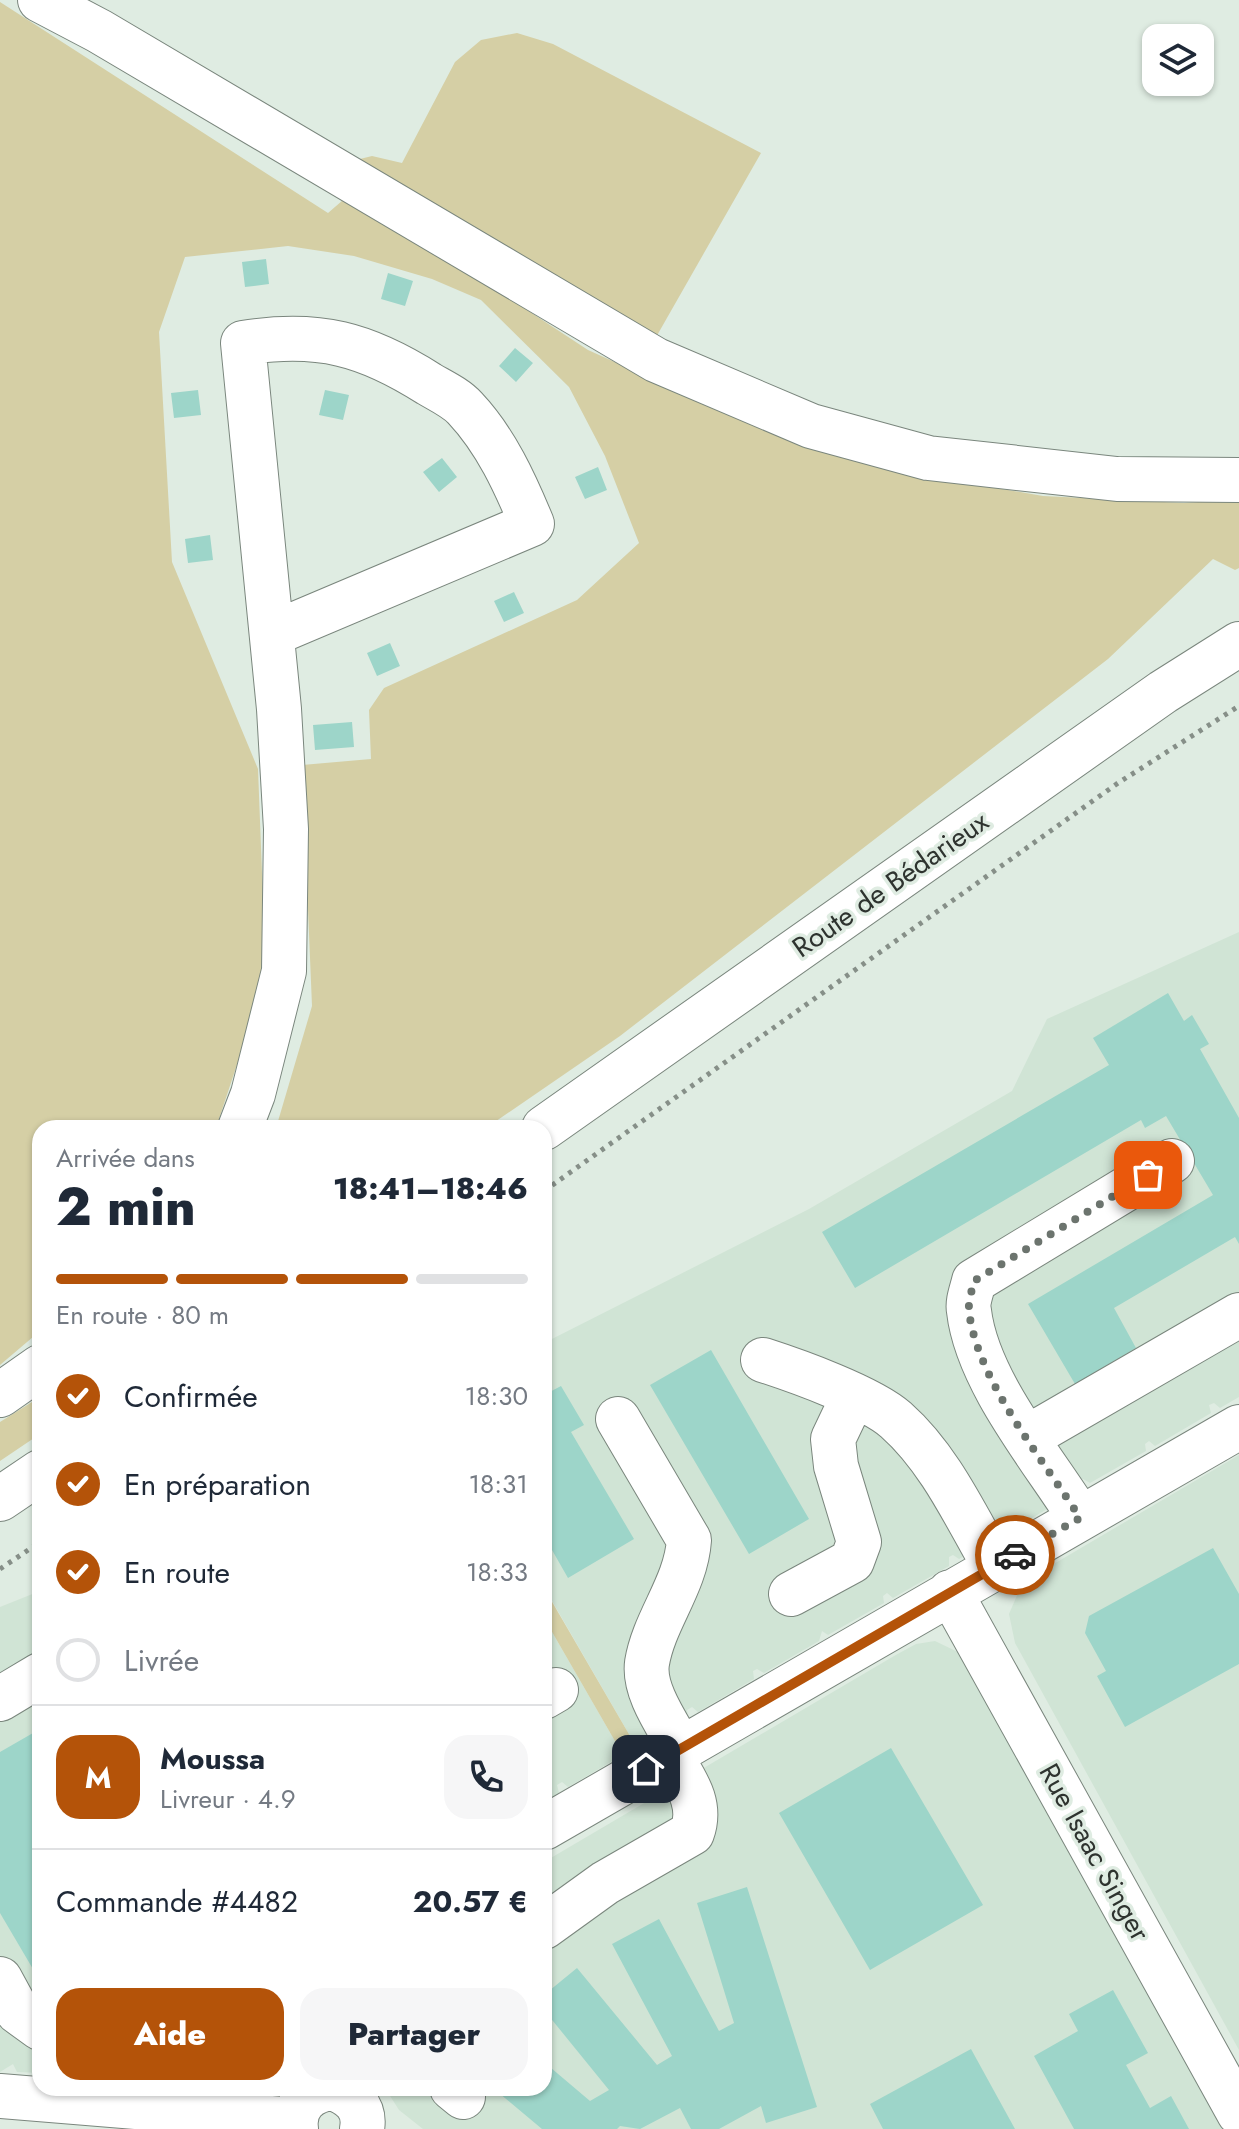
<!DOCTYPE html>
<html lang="fr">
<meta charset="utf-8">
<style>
:root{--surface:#fff;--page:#f6f6f7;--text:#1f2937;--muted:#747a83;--line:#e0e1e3;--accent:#b45309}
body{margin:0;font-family:Jost,sans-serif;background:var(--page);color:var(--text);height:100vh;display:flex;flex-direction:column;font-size:30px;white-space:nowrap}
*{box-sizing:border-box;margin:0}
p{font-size:26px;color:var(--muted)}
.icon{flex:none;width:44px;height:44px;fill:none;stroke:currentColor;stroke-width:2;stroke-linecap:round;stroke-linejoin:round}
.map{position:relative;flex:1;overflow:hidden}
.sheet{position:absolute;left:32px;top:1120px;width:520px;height:976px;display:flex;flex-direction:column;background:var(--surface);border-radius:24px;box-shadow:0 2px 6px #0004}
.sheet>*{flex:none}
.tools{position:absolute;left:1142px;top:24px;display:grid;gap:16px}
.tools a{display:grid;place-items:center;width:72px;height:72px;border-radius:16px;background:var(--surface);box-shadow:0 2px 6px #0004;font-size:40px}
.pin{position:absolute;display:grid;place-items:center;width:68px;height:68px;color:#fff;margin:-34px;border-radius:16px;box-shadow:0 4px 12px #0006}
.courier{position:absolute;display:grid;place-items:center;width:80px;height:80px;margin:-40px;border:6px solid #b45309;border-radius:50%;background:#fff;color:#222;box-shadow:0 2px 10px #0007}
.overview em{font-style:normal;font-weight:800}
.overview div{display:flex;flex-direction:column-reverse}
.overview{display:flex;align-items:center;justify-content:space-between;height:136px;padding:0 24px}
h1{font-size:52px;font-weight:800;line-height:60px}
.bar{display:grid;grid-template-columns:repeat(4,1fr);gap:12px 8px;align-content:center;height:96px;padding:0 24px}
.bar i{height:10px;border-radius:6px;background:var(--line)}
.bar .current{background:var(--accent)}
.bar p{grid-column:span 4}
.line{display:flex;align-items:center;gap:20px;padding:0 24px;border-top:2px solid var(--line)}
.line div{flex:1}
.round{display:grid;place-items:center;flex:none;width:84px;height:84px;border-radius:24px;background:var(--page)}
ol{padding:0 24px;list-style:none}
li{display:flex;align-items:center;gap:24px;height:88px}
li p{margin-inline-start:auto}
li .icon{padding:8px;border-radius:50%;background:var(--accent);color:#fff;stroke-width:4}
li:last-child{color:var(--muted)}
li i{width:44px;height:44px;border:4px solid var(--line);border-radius:50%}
.button{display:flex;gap:16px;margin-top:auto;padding:16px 24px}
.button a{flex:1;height:92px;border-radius:24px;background:var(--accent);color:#fff;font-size:32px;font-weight:800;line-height:92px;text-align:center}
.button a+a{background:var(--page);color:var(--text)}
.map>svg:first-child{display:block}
</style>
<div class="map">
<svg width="1239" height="2129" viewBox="0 0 1239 2129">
<rect width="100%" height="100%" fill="#dfece2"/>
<path fill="#d0e4d5" d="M1239 932V1397L1220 1408 1214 1403 1209 1405 1211 1413 1155 1446 1149 1441 1145 1444 1146 1451 1090 1483 1083 1479 1079 1480 1080 1490 1025 1522 1018 1517 1014 1519 1015 1528 959 1559 953 1555 949 1557V1566L893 1598 887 1593 883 1596 884 1603 828 1635 822 1631 819 1641 764 1673 757 1669 753 1671 754 1679 698 1712 692 1707 687 1710 688 1717 637 1748 544 1587V1343L809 1209 1012 1091 1047 1019Z
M1239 1455V2050L1015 1643 1009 1614 1021 1586 1035 1575Z
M40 1591V2073L17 2072 13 2064 0 2072V1607Z
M544 1618 623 1755 568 1787 562 1782 557 1785 559 1793 544 1802Z
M935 1641 962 1654 1225 2129H423L399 2110 385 2088H544V1862L894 1656 916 1644Z"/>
<path fill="#d5cfa5" d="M0 2 328 213 350 194 588 350 677 390 883 468 1043 496 1184 503 1239 499V568L1235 570 1213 559 1108 659 620 1036 486 1128H276L312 1006 302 765 371 759 369 710 384 688 577 600 639 543 605 456 569 387 481 300 432 279 354 256 288 246 185 257 159 332 172 562 258 769 266 977 216 1128H40V1331L0 1365Z
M517 33 553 44 761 153 651 346 352 161 372 156 402 163 455 62 481 40Z
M40 1397V1434L0 1461V1422Z
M544 1588 637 1748 626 1745 622 1748 623 1755 544 1618Z"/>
<path fill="#9dd5c9" d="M266 259 269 284 245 287 242 262Z
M388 273 413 281 405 306 381 299Z
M515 348 533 363 516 382 499 366Z
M198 390 201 415 174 418 171 393Z
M325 390 349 395 343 420 319 415Z
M442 458 457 477 439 492 423 472Z
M598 467 607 490 585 499 575 477Z
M210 535 213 560 188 563 185 539Z
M514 592 524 613 504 622 494 601Z
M390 643 400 666 377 676 367 653Z
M352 722 354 747 315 750 313 725Z
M1168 993 1184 1021 1192 1015 1209 1044 1200 1049 1239 1118V1244L1235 1237 1114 1308 1136 1348 1075 1384 1028 1304 1213 1195 1166 1116 1145 1128 1141 1120 855 1288 822 1232 1109 1065 1093 1038Z
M711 1350 809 1519 749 1554 650 1385Z
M561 1386 584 1425 571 1432 634 1539 568 1578 544 1536V1395Z
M1213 1548 1239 1594V1664L1125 1727 1097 1676 1106 1671 1085 1633 1089 1616Z
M40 1729V1981L0 1913V1752Z
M891 1748 983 1905 870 1970 779 1813Z
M747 1887 817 2107 766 2123 761 2106 719 2129H691L680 2108 640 2129 620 2126 617 2129H542L493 2088H544V2062L590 2101 609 2090 544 2010V1995L577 1968 657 2065 672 2056 612 1944 659 1919 719 2031 734 2023 697 1903Z
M1113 1990 1148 2053 1126 2065 1150 2108 1171 2096 1189 2129H1074L1034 2056 1078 2031 1069 2014Z
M971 2049 1015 2129H883L870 2104Z"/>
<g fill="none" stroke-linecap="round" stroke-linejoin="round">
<g stroke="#7a867d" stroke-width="46">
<path id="minor" d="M40 0 99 31 656 360 811 426 928 458 1117 479 1239 480
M240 1128 253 1094 284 971 286 829 279 709 243 343C319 331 366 344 429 384 441 391 456 398 465 408 496 441 515 483 532 524L272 634
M763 1360C797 1371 870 1397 896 1420 940 1459 966 1517 995 1567
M0 1395 40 1367
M618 1419 689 1540C686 1585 654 1620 647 1663 643 1691 668 1725 681 1749
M1028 1437 1239 1315
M1080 1518C1043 1459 977 1381 969 1311 967 1302 972 1290 974 1281L1172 1161
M950 1592 1239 2113
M791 1594 852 1561 859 1542 836 1466 833 1439 853 1397
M544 1697 556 1690
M0 1699 40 1675
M544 1828 1239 1427
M544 1927 605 1883 692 1833C703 1803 685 1781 670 1755
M0 1979 18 2012 40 2028
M452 2088 463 2097
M0 2096 295 2120
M296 2129C293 2105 309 2091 332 2088 351 2094 366 2107 362 2129"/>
</g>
<g stroke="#7a867d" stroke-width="46">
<path id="major" d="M544 1128 1163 692 1239 644
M0 1499 40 1472"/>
</g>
<path stroke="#868f88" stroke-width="5" stroke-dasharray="4 6" stroke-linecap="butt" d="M544 1191 1118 783 1239 706
M0 1569 40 1542"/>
<use href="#minor" stroke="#fff" stroke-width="44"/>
<use href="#major" stroke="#fff" stroke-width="44"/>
</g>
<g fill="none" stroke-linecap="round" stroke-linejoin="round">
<path stroke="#6c746e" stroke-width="8" stroke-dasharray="0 14.4" d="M1015 1555 1080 1518C1043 1459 977 1381 969 1311 968 1302 972 1290 974 1281L1148 1175"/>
<path stroke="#b45309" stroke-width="10" d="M646 1769 1015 1555"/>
</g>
<g text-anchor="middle" stroke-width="7" stroke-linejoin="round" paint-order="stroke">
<g font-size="28" fill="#2e332f" stroke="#dfece2">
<text transform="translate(890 884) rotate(-35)" y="10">Route de Bédarieux</text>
<text transform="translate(1095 1852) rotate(61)" y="10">Rue Isaac Singer</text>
</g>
</g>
</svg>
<div class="tools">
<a><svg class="icon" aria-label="layers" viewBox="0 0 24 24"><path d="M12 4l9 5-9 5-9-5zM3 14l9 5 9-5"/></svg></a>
</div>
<div class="pin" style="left:1148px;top:1175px;background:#ea580c"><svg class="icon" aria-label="bag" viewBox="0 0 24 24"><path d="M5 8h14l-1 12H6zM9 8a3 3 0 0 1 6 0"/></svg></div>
<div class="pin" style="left:646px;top:1769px;background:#1f2937"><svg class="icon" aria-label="home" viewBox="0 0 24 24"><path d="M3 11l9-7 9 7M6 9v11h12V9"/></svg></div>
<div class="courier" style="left:1015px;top:1555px"><svg class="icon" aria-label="car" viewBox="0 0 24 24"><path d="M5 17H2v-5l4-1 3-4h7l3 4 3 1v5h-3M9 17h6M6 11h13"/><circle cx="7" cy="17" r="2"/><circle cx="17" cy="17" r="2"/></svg></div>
<section class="sheet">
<div class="overview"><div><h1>2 min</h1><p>Arrivée dans</p></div><em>18:41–18:46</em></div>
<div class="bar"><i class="current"></i><i class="current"></i><i class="current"></i><i></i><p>En route · 80 m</p></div>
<ol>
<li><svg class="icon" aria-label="check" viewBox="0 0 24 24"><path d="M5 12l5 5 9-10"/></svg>Confirmée<p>18:30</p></li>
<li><svg class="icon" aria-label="check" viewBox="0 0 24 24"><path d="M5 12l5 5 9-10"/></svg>En préparation<p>18:31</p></li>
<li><svg class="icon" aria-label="check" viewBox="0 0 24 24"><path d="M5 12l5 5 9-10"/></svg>En route<p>18:33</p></li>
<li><i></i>Livrée</li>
</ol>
<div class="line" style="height:144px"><b class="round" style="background:var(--accent);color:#fff">M</b><div><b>Moussa</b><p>Livreur · 4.9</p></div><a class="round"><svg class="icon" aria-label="phone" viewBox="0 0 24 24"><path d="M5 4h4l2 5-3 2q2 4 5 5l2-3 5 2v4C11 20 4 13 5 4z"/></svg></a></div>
<div class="line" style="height:104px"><div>Commande #4482</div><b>20.57 €</b></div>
<div class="button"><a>Aide</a><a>Partager</a></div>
</section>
</div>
